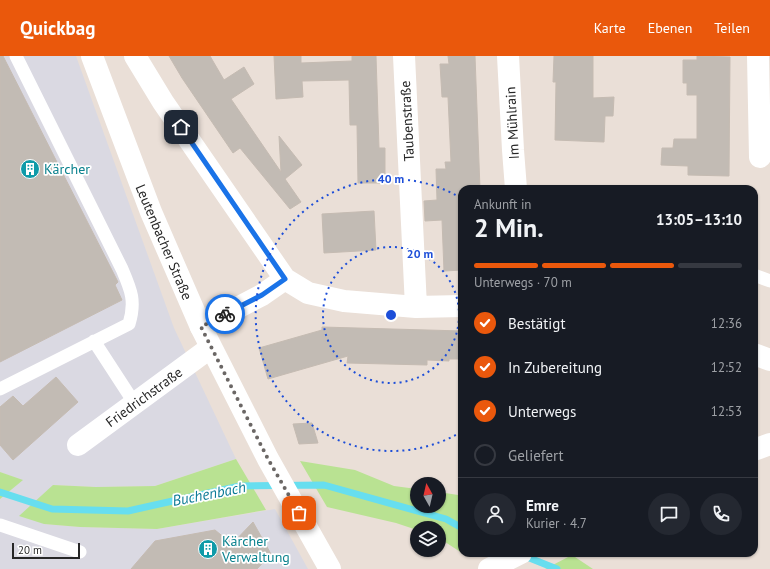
<!DOCTYPE html>
<html lang="de">
<meta charset="utf-8">
<style>
:root{--surface:#171b24;--page:#242831;--text:#f1f3f6;--muted:#9ea1a6;--line:#363941;--accent:#ea580c}
body{margin:0;font-family:"PT Sans",sans-serif;background:var(--page);color:var(--text);height:100vh;display:flex;flex-direction:column;font-size:15px;white-space:nowrap}
*{box-sizing:border-box;margin:0}
p{font-size:13px;color:var(--muted)}
.icon{flex:none;width:22px;height:22px;fill:none;stroke:currentColor;stroke-width:2;stroke-linecap:round;stroke-linejoin:round}
.map{position:relative;flex:1;overflow:hidden}
.details{position:absolute;left:458px;top:129px;width:300px;height:372px;display:flex;flex-direction:column;background:var(--surface);border-radius:12px;box-shadow:0 1px 3px #0004}
.details>*{flex:none}
.needle{width:26px;rotate:352deg}
.controls{position:absolute;left:410px;top:421px;display:grid;gap:8px}
.controls a{display:grid;place-items:center;width:36px;height:36px;border-radius:50%;background:var(--surface);box-shadow:0 1px 3px #0004;font-size:20px}
.scale{position:absolute;left:12px;bottom:10px;width:68px;box-sizing:border-box;padding-left:4px;border:2px solid #272727;border-top:0;font-size:11px;line-height:14px;white-space:nowrap;color:#272727;-webkit-text-stroke:3px #fff;paint-order:stroke}
.pin{position:absolute;display:grid;place-items:center;width:34px;height:34px;color:#fff;margin:-17px;border-radius:8px;box-shadow:0 2px 6px #0006}
.courier{position:absolute;display:grid;place-items:center;width:40px;height:40px;margin:-20px;border:3px solid #1a73e8;border-radius:50%;background:#fff;color:#222;box-shadow:0 1px 5px #0007}
.overview em{font-style:normal;font-weight:700}
.overview div{display:flex;flex-direction:column-reverse}
.overview{display:flex;align-items:center;justify-content:space-between;height:68px;padding:0 16px}
h1{font-size:26px;font-weight:700;line-height:30px}
.bar{display:grid;grid-template-columns:repeat(4,1fr);gap:6px 4px;align-content:center;height:48px;padding:0 16px}
.bar i{height:5px;border-radius:3px;background:var(--line)}
.bar .active{background:var(--accent)}
.bar p{grid-column:span 4}
.line{display:flex;align-items:center;gap:10px;padding:0 16px;border-top:1px solid var(--line)}
.line div{flex:1}
.round{display:grid;place-items:center;flex:none;width:42px;height:42px;border-radius:21px;background:var(--page)}
ol{padding:0 16px;list-style:none}
li{display:flex;align-items:center;gap:12px;height:44px}
li p{margin-inline-start:auto}
li .icon{padding:4px;border-radius:50%;background:var(--accent);color:#fff;stroke-width:4}
li:last-child{color:var(--muted)}
li i{width:22px;height:22px;border:2px solid var(--line);border-radius:50%}
header{display:flex;align-items:center;gap:24px;box-sizing:border-box;height:56px;padding:0 20px;background:var(--accent);color:#fff}
header strong{font-size:19px}
nav{display:flex;gap:22px;margin-inline-start:auto;font-size:14px}
.map>svg:first-child{display:block}
</style>
<header>
<strong>Quickbag</strong>
<nav><a>Karte</a><a>Ebenen</a><a>Teilen</a></nav>
</header>
<div class="map">
<svg width="770" height="513" viewBox="0 0 770 513">
<rect width="100%" height="100%" fill="#eadfd7"/>
<path fill="#dad9e2" d="M0 0H76L174 272 236 403 155 430 96 431 53 429 44 468 80 471 157 473 275 453 308 513H0V443L22 424 0 416Z"/>
<path fill="#b9e292" d="M236 403 266 454 157 473 80 471 44 468 19 460 53 429 96 431 155 430Z
M300 405 355 414 394 430 417 433V450H439V436L458 439 462 441V497H469L465 499 439 482V472H417V474L396 467 327 451Z
M0 416 23 424 0 443Z
M572 499 593 513H545Z"/>
<g fill="none" stroke-linecap="round" stroke-linejoin="round">
<path stroke="#67deef" stroke-width="7" d="M0 436 52 453 128 455 240 430 324 429 446 463 462 472
M522 499 557 513"/>
</g>
<path fill="#c2bbb4" stroke="#c5bbb2" d="M0 0H3L118 226 115 229 122 244 0 306Z
M169 0H210L224 24 244 11 254 28 231 43 281 116 279 80 302 109 285 123 301 146 290 153 240 92 233 97 182 22Z
M274 0H301V7L352 5V0H376L379 92H385V127H358L357 69H350L349 24 302 25 303 41 276 43Z
M448 0H475L480 133H462V214L444 215 442 164 425 165 424 145 437 144 436 113H446L445 106H451L448 41H442L440 8H449Z
M554 0H593V42L614 41 613 60H605L604 86 555 84 556 26H553Z
M697 0 730 1 729 120 688 119V110L661 109 662 92H673L674 83H697V39H687V27H683V4H697Z
M374 155 376 194 324 197 322 158Z
M322 271 462 275V303H449V305L427 304V309L347 307 348 300 268 323 259 292 322 274Z
M56 321 78 346 13 404 0 389V351L13 340 23 350Z
M312 367 318 387 299 388 293 368Z
M253 466 271 498 257 513H131L155 485 215 474 232 488Z"/>
<g fill="none" stroke-linecap="round" stroke-linejoin="round">
<path stroke="#fff" stroke-width="13" d="M754 219 770 225
M94 285 135 348
M0 333 129 268C136 245 131 234 122 213L16 0
M0 469 80 496"/>
<path stroke="#fff" stroke-width="22" d="M135 0 163 46 285 223 308 237 344 245 416 251 462 250
M404 0 416 251
M508 0 513 94 516 133
M758 0 760 101
M201 271 262 239 285 223
M754 298 770 304
M78 389 210 292"/>
<path stroke="#fff" stroke-width="22" d="M92 0 151 156 201 271 268 403 330 513
M754 394 770 388
M489 513 521 497"/>
</g>
<g fill="none" stroke-linecap="round" stroke-linejoin="round">
<path stroke="#6b6765" stroke-width="4" stroke-dasharray="0 7.2" d="M225 258 201 271 268 403 299 457"/>
<path stroke="#1a73e8" stroke-width="5" d="M181 71 285 223 262 239 225 258"/>
</g>
<g fill="none" stroke="#1d4ed8" stroke-width="2" stroke-dasharray="2 4">
<circle cx="391" cy="259" r="68"/>
<path d="M461 376A136 136 0 1 1 461 142"/>
</g>
<defs>
<g id="building-disc" transform="scale(1)"><circle r="9.5" fill="#0f9aa8" stroke="#fff"/><path d="M-4-6H4V6H1V3H-1V6H-4ZM-2.5-4.3h1.7v1.8h-1.7ZM.8-4.3h1.7v1.8H.8ZM-2.5-1h1.7V.8h-1.7ZM.8-1h1.7V.8H.8Z" fill="#fff"/></g>
</defs>
<g fill-rule="evenodd">
<use href="#building-disc" x="30" y="113"/>
<use href="#building-disc" x="208" y="493"/>
</g>
<g text-anchor="middle" stroke-width="3.5" stroke-linejoin="round" paint-order="stroke">
<g font-size="14" fill="#272727" stroke="#fff">
<text transform="translate(407 65) rotate(-93)" y="5">Taubenstraße</text>
<text transform="translate(512 67) rotate(-93)" y="5">Im Mühlrain</text>
<text transform="translate(164 186) rotate(67)" y="5">Leutenbacher Straße</text>
<text transform="translate(144 341) rotate(-36)" y="5">Friedrichstraße</text>
</g>
<g font-size="14" fill="#0d838f" stroke="#fff" text-anchor="start">
<text x="44" y="118">Kärcher</text>
<text x="222" y="490">Kärcher<tspan x="222" dy="16">Verwaltung</tspan></text>
</g>
<g font-size="15" font-style="italic" fill="#0b7a96" stroke="#fff">
<text transform="translate(209 438) rotate(-11)" y="5">Buchenbach</text>
</g>
</g>
<circle cx="391" cy="259" r="6" fill="#1d4ed8" stroke="#fff" stroke-width="2"/>
<g font-size="12" text-anchor="middle" font-weight="bold" fill="#1d4ed8" stroke="#fff" stroke-width="3.5" stroke-linejoin="round" paint-order="stroke">
<text x="391" y="127">40 m</text>
<text x="420" y="202">20 m</text>
</g>
</svg>
<div class="controls">
<a><svg class="needle" viewBox="-14 -14 28 28"><path d="M0-13l5 13h-10z" fill="#e53935"/><path d="M0 13l5-13h-10z" fill="#9ea1a6"/></svg></a>
<a><svg class="icon" aria-label="layers" viewBox="0 0 24 24"><path d="M12 4l9 5-9 5-9-5zM3 14l9 5 9-5"/></svg></a>
</div>
<div class="scale">20 m</div>
<div class="pin" style="left:299px;top:457px;background:#ea580c"><svg class="icon" aria-label="bag" viewBox="0 0 24 24"><path d="M5 8h14l-1 12H6zM9 8a3 3 0 0 1 6 0"/></svg></div>
<div class="pin" style="left:181px;top:71px;background:#1f2937"><svg class="icon" aria-label="home" viewBox="0 0 24 24"><path d="M3 11l9-7 9 7M6 9v11h12V9"/></svg></div>
<div class="courier" style="left:225px;top:258px"><svg class="icon" aria-label="bike" viewBox="0 0 24 24"><circle cx="6" cy="16" r="4"/><circle cx="18" cy="16" r="4"/><path d="M6 16l4-8h5l3 8M10 8l3 8H6M13 5h3"/></svg></div>
<section class="details">
<div class="overview"><div><h1>2 Min.</h1><p>Ankunft in</p></div><em>13:05–13:10</em></div>
<div class="bar"><i class="active"></i><i class="active"></i><i class="active"></i><i></i><p>Unterwegs · 70 m</p></div>
<ol>
<li><svg class="icon" aria-label="check" viewBox="0 0 24 24"><path d="M5 12l5 5 9-10"/></svg>Bestätigt<p>12:36</p></li>
<li><svg class="icon" aria-label="check" viewBox="0 0 24 24"><path d="M5 12l5 5 9-10"/></svg>In Zubereitung<p>12:52</p></li>
<li><svg class="icon" aria-label="check" viewBox="0 0 24 24"><path d="M5 12l5 5 9-10"/></svg>Unterwegs<p>12:53</p></li>
<li><i></i>Geliefert</li>
</ol>
<div class="line" style="height:72px"><a class="round"><svg class="icon" aria-label="person" viewBox="0 0 24 24"><circle cx="12" cy="8" r="4"/><path d="M4 21q1-7 8-7t8 7"/></svg></a><div><b>Emre</b><p>Kurier · 4.7</p></div><a class="round"><svg class="icon" aria-label="chat" viewBox="0 0 24 24"><path d="M4 5h16v11H9l-5 4z"/></svg></a><a class="round"><svg class="icon" aria-label="phone" viewBox="0 0 24 24"><path d="M5 4h4l2 5-3 2q2 4 5 5l2-3 5 2v4C11 20 4 13 5 4z"/></svg></a></div>
</section>
</div>
